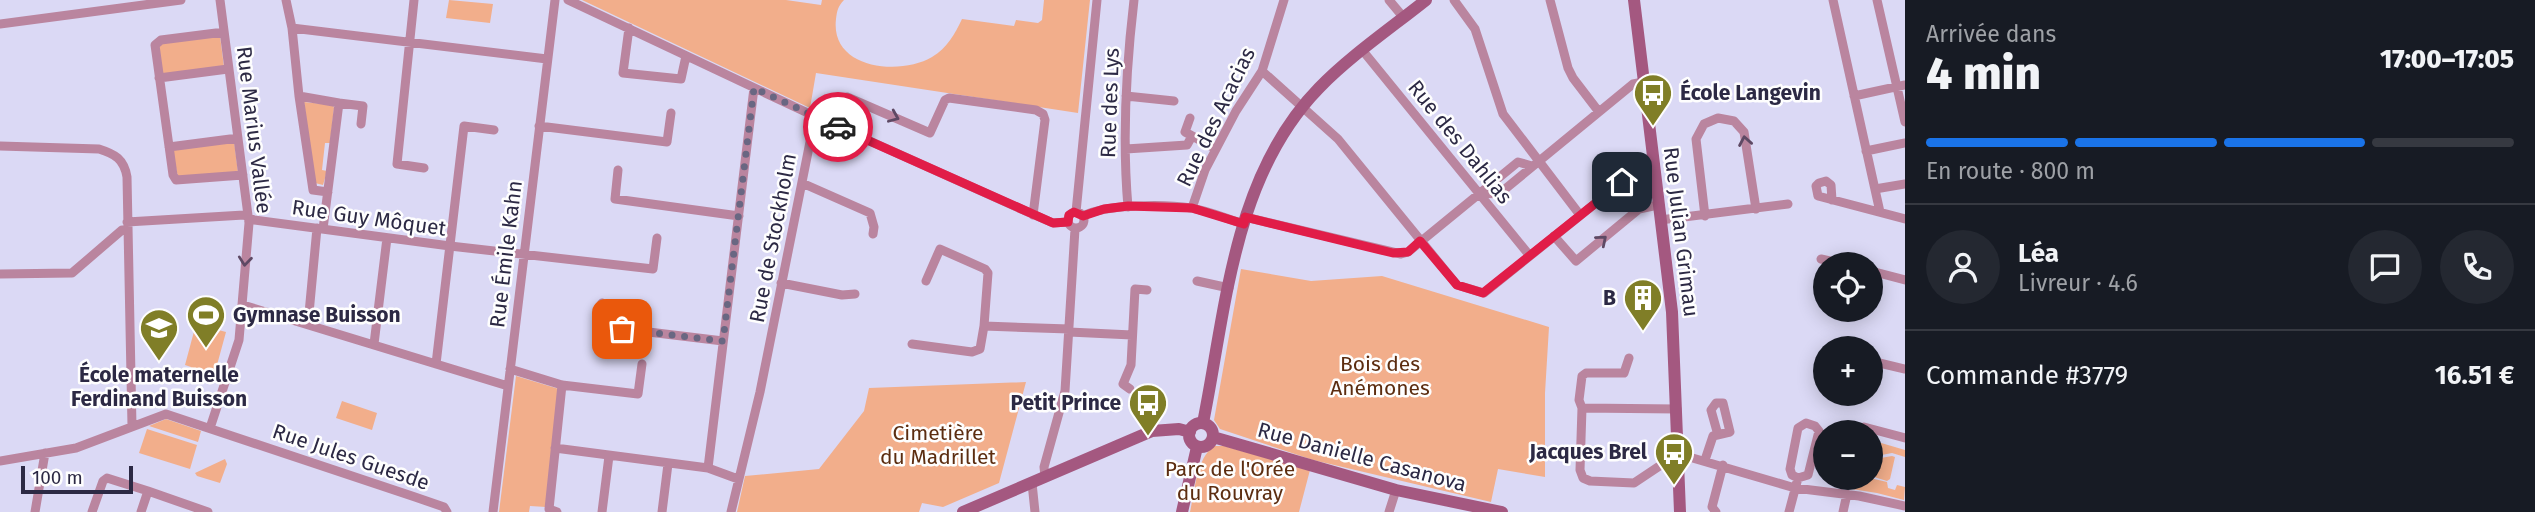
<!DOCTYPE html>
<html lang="fr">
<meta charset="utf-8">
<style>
:root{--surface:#171b24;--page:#242831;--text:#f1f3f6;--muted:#9ea1a6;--line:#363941;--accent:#1a73e8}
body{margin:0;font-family:"Fira Sans",sans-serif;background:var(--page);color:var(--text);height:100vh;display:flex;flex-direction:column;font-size:26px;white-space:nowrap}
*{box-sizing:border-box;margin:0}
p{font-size:23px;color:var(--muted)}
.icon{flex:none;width:38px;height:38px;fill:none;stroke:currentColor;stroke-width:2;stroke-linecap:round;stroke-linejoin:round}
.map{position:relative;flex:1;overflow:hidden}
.side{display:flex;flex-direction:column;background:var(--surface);width:630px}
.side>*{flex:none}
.fabs{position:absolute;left:1813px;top:252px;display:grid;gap:14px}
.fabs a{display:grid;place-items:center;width:70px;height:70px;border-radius:50%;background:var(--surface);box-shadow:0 4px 18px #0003;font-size:35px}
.scale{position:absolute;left:21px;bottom:18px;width:112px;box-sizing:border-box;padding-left:7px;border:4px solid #2c2944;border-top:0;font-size:19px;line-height:24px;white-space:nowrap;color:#2c2944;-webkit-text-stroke:5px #fefefe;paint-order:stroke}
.pin{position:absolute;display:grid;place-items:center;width:60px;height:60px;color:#fff;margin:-30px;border-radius:14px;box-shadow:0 4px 10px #0006}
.courier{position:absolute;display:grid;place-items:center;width:70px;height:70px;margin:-35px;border:5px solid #e11d48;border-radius:50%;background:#fff;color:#222;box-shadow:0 2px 9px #0007}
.head em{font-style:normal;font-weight:800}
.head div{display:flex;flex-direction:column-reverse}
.head{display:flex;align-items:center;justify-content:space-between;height:119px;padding:0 21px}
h1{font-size:46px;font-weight:800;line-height:52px}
.bar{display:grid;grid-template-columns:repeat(4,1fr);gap:10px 7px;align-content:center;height:84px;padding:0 21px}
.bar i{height:9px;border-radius:5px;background:var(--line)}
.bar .selected{background:var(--accent)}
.bar p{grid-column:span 4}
.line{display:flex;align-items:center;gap:18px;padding:0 21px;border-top:2px solid var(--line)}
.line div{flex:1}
.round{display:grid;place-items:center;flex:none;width:74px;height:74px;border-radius:37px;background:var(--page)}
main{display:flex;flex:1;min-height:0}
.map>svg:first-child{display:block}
</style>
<main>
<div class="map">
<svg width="1905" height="512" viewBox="0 0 1905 512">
<rect width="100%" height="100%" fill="#dbd9f5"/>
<path fill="#f2ae8b" d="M449 0 493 4 490 23 446 18Z
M582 0H786L821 5 822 0H844C838 6 837 11 836 19 830 69 900 76 932 57 947 48 955 34 962 19L1014 26 1016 20 1038 23 1042 20 1044 0H1090L1078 113 816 73 810 108Z
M220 36 224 67 161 75 159 43Z
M304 102 333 105 334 108 330 143H325L322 170 327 171 323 185 315 183Z
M234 141 238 172 178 177 172 149Z
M1241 269 1311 281 1382 276 1549 327 1545 393V477L1498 469 1491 502 1313 460 1220 429 1214 420Z
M196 324 226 332 214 376 190 370 191 367 185 365Z
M516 376 559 389 546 507 530 506 529 512H499Z
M1026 382 999 483 943 507 922 503 919 512H737L745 476 819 469 864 411 869 388Z
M342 401 377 413 372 430 336 418Z
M166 419 201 431 198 442 149 426Z
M147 429 197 445 190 469 139 453Z
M1871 440 1905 450V457L1892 453 1871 457Z
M1214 446H1224L1310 470 1299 512H1190C1195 491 1196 459 1214 446Z
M1892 456 1895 457 1890 479 1887 481 1871 476 1875 459Z
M225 459 227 464 220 483 197 476 195 473Z
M1842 478C1854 478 1859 483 1869 481L1870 478 1887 482 1888 488 1895 490 1897 485 1905 487 1904 500 1877 493 1839 487Z"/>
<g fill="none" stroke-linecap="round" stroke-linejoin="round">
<path stroke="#ba859f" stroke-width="9" d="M286 0 292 28 299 96 313 190 328 192
M414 0 397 164 424 168
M568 0 812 115 1012 205 1053 223 1067 222
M1389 0 1404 18
M1454 0 1475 29 1503 114 1580 215
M1550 0 1568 68 1573 78 1599 112
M1833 0 1880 212
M1877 0 1905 122
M0 24 181 0
M292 28 547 59
M629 28 623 73 681 79 686 56
M224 32 161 40 155 45 173 175 176 180 243 175
M1363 51 1530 256
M1262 71 1338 139 1457 285 1484 293 1643 165 1653 163
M159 78 228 69
M299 96 339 103 323 229
M1126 96 1174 101
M1854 96 1905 85
M339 103 363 106 361 124
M1190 118 1185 132 1216 149
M825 121 836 100 847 97 930 133 945 100 949 98 1036 110 1043 114 1045 120 1033 215
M539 126 667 142 671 113
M0 146 99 149C115 154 124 159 127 177L132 426
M169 147 238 138
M1126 149 1187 145 1192 136
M1866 151 1905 143
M618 170 615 199 739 216
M802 183 870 213 874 227 873 234
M1875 189 1905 184
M1479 193 1499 194 1633 84 1643 82
M1832 200 1831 185 1826 181 1819 183 1816 186 1818 196 1905 219
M1128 207C1122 138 1126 68 1134 0
M1192 208 1205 170 1236 111 1262 71 1284 0
M1068 220a8 8 0 1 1 16 0a8 8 0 1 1-16 0Z
M1076 212 1097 0
M1083 216C1106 204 1165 204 1191 208 1209 211 1227 219 1244 224
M1705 216 1696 139 1704 124 1718 118 1734 121 1744 132 1756 209
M1245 217 1401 254 1408 252 1518 162 1532 166
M1660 220 1788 204
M127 222 244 215 254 220 450 246 653 269 657 238
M1554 236 1576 261 1639 209 1658 205
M1821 259 1843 264
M1871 271 1905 280
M0 274 72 273 122 230H127
M926 281 940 249 985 269 988 273 984 326 1069 329
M1197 281 1229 288
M781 283 842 295 855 294
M602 303 599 326 723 341
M243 305 508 386
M308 324 317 228
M1069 332 1132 335
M374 344 387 238
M912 344 972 352 980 349 984 326
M1629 358 1624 373H1586L1582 376 1579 400 1582 408 1677 409
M1871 361 1905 369
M436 364 464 126 494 130
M510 369 562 385 638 394 642 364
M1130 389 1123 384 1131 365 1135 289 1147 290
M1582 408 1580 470 1583 478 1590 481 1634 483 1661 465 1679 464
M1864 427 1905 438
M210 428 239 340 249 223 220 0
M555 448 708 468 738 479
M1679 454 1795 488 1859 496 1905 506
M1705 460 1713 436 1730 432 1723 403H1716L1711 410 1718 435
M0 461 76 448 166 414 415 497 444 507 447 512
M708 468 754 88
M1045 476 1044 467 1065 391 1075 229
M1032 483 1035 512
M148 491 208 512
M35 512 45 453
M92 512 103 481 107 478 148 491 141 512
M493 512 555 0
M557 512 549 509 562 385
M602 512 609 456
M662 512 668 464
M731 512 760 392 815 117
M1389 512 1396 490
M1716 512 1712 507 1723 465
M1789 512 1798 478 1808 475 1819 431 1815 426 1806 423 1798 428 1790 469 1792 475 1798 478
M1843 512 1847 494"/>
<path stroke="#a45880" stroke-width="12" d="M1634 0 1672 312 1680 512
M1203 423C1226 309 1233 176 1319 88 1350 56 1391 28 1426 0
M1189 435a12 12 0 1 1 24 0a12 12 0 1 1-24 0Z
M1213 437 1396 490 1502 512
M963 512 1152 431 1179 429 1190 432
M1182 512 1197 447"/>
</g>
<defs><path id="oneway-chevron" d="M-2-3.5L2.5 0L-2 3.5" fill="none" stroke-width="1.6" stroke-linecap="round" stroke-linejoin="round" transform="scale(1.75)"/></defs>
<g stroke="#5e4964">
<use href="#oneway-chevron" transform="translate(894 117) rotate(23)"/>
<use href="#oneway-chevron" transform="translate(1745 141) rotate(-100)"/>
<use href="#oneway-chevron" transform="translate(1602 240) rotate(-40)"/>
<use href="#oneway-chevron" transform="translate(245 261) rotate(96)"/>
</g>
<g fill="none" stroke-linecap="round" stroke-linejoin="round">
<path stroke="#696782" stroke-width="7" stroke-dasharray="0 12.6" d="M622 329 723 341 754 88 838 127"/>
<path stroke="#e11d48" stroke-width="9" d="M838 127 1053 223 1068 222 1069 215 1074 212 1083 216 1104 209 1128 206 1192 208 1244 224 1245 217 1393 253 1408 252 1420 241 1457 285 1483 293 1622 182"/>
</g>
<defs>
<g id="bus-pin" transform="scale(2.0125)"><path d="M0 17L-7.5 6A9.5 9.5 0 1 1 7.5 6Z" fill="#807e27" stroke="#fefefe"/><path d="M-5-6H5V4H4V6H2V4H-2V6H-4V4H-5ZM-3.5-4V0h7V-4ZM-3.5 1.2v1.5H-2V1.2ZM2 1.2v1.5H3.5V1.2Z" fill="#fff"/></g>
<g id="building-pin" transform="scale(2.0125)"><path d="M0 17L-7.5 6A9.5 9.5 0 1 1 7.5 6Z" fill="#807e27" stroke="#fefefe"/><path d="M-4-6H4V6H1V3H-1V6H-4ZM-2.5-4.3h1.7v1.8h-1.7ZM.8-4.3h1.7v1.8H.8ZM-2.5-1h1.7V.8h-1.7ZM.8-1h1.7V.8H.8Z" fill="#fff"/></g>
<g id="stadium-pin" transform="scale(2.0125)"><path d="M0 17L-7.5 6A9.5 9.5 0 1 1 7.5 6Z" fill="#807e27" stroke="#fefefe"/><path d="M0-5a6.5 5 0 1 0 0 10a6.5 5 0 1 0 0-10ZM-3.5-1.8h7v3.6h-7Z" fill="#fff"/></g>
<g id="school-pin" transform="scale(2.0125)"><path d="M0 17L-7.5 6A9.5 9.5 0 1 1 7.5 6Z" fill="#807e27" stroke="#fefefe"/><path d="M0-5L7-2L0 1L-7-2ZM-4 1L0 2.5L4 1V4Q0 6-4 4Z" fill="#fff"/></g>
</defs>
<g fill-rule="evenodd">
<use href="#bus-pin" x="1653" y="93"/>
<use href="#building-pin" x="1643" y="298"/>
<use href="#stadium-pin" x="206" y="315"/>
<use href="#school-pin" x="159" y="328"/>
<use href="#bus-pin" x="1148" y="403"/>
<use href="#bus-pin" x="1674" y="452"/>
</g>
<g text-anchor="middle" stroke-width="5" stroke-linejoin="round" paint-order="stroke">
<g font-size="21" font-weight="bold" fill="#2c2944" stroke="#fefefe" text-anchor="end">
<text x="1680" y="100" text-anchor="start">École Langevin</text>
<text x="1616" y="305">B</text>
<text x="233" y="322" text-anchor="start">Gymnase Buisson</text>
<text x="159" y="382" text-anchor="middle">École maternelle<tspan x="159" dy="24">Ferdinand Buisson</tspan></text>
<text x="1121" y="410">Petit Prince</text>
<text x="1647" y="459">Jacques Brel</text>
</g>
<g font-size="21" fill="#2c2944" stroke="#fefefe">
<text transform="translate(1110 103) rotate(-88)" y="7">Rue des Lys</text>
<text transform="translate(1216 117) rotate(-64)" y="7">Rue des Acacias</text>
<text transform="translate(254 130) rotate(83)" y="7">Rue Marius Vallée</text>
<text transform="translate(1460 142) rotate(51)" y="7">Rue des Dahlias</text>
<text transform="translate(369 218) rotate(8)" y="7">Rue Guy Môquet</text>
<text transform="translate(1681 232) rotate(83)" y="7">Rue Julian Grimau</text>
<text transform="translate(773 238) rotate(-79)" y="7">Rue de Stockholm</text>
<text transform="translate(506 254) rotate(-83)" y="7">Rue Émile Kahn</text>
<text transform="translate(351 457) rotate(19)" y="7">Rue Jules Guesde</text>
<text transform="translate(1362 457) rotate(15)" y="7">Rue Danielle Casanova</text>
</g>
<g font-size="21" fill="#5c2d10" stroke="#fefefe">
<text x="1380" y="371">Bois des<tspan x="1380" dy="24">Anémones</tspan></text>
<text x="938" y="440">Cimetière<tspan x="938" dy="24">du Madrillet</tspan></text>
<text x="1230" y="476">Parc de l'Orée<tspan x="1230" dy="24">du Rouvray</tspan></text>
</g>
</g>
</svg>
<div class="fabs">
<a><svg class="icon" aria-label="locate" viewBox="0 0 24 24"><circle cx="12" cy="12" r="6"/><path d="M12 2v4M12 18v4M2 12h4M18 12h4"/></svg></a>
<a>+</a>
<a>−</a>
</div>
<div class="scale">100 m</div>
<div class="pin" style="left:622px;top:329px;background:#ea580c"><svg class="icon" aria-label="bag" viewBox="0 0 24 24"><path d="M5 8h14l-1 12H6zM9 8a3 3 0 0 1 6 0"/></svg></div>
<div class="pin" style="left:1622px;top:182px;background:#1f2937"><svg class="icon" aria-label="home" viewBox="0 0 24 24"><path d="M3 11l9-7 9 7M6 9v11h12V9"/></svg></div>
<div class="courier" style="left:838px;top:127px"><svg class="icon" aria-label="car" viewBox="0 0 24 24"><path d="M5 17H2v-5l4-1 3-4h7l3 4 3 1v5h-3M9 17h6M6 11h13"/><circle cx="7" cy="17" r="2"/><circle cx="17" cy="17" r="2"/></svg></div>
</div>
<section class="side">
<div class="head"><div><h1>4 min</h1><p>Arrivée dans</p></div><em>17:00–17:05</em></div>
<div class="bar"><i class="selected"></i><i class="selected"></i><i class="selected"></i><i></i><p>En route · 800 m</p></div>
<div class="line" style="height:126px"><a class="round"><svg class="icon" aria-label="person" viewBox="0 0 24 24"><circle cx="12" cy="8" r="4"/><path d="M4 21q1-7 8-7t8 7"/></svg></a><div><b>Léa</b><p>Livreur · 4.6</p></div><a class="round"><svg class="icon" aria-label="chat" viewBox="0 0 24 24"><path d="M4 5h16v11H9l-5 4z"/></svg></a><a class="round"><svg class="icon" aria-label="phone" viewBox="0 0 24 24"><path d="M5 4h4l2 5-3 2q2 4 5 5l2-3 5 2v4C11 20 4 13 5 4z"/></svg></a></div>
<div class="line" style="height:91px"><div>Commande #3779</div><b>16.51 €</b></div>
</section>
</main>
